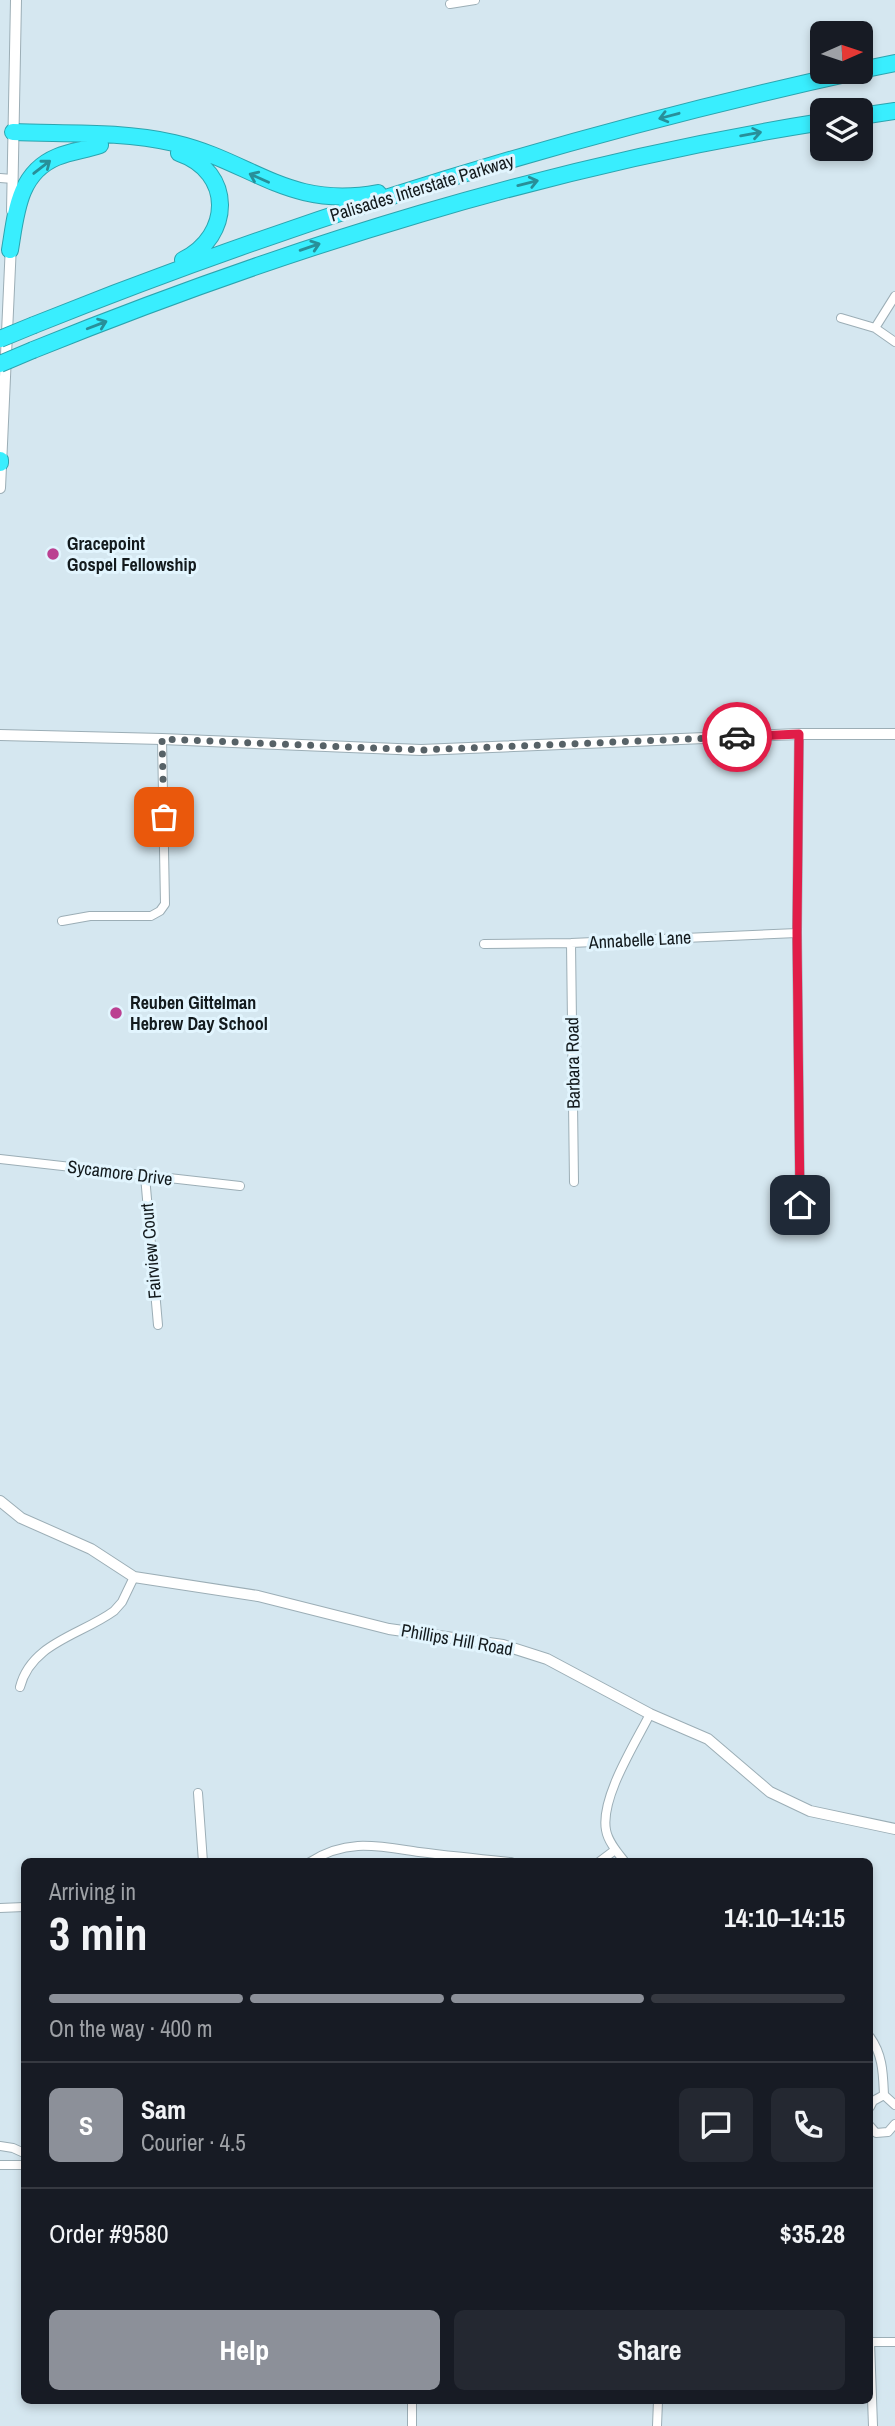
<!DOCTYPE html>
<meta charset="utf-8">
<style>
:root{--surface:#171b24;--page:#242831;--text:#f1f3f6;--muted:#9ea1a6;--line:#363941;--accent:#8c9099}
body{margin:0;font-family:"Archivo Narrow",sans-serif;background:var(--page);color:var(--text);height:100vh;display:flex;flex-direction:column;font-size:26px;white-space:nowrap}
*{box-sizing:border-box;margin:0}
p{font-size:23px;color:var(--muted)}
.icon{flex:none;width:38px;height:38px;fill:none;stroke:currentColor;stroke-width:2;stroke-linecap:round;stroke-linejoin:round}
.map{position:relative;flex:1;overflow:hidden}
.details{position:absolute;left:21px;top:1858px;width:852px;height:546px;display:flex;flex-direction:column;background:var(--surface);border-radius:10px;box-shadow:0 4px 10px #0003}
.details>*{flex:none}
.needle{width:46px;rotate:87deg}
.buttons{position:absolute;left:810px;top:21px;display:grid;gap:14px}
.buttons a{display:grid;place-items:center;width:63px;height:63px;border-radius:10px;background:var(--surface);box-shadow:0 4px 10px #0003;font-size:35px}
.pin{position:absolute;display:grid;place-items:center;width:60px;height:60px;color:#fff;margin:-30px;border-radius:14px;box-shadow:0 4px 10px #0006}
.courier{position:absolute;display:grid;place-items:center;width:70px;height:70px;margin:-35px;border:5px solid #e11d48;border-radius:50%;background:#fff;color:#222;box-shadow:0 2px 9px #0007}
.overview em{font-style:normal;font-weight:800}
.overview div{display:flex;flex-direction:column-reverse}
.overview{display:flex;align-items:center;justify-content:space-between;height:119px;padding:0 28px}
h1{font-size:46px;font-weight:800;line-height:52px}
.bar{display:grid;grid-template-columns:repeat(4,1fr);gap:10px 7px;align-content:center;height:84px;padding:0 28px}
.bar i{height:9px;border-radius:5px;background:var(--line)}
.bar .on{background:var(--accent)}
.bar p{grid-column:span 4}
.line{display:flex;align-items:center;gap:18px;padding:0 28px;border-top:2px solid var(--line)}
.line div{flex:1}
.round{display:grid;place-items:center;flex:none;width:74px;height:74px;border-radius:10px;background:var(--page)}
.action{display:flex;gap:14px;margin-top:auto;padding:14px 28px}
.action a{flex:1;height:80px;border-radius:10px;background:var(--accent);color:#fff;font-size:28px;font-weight:800;line-height:80px;text-align:center}
.action a+a{background:var(--page);color:var(--text)}
.map>svg:first-child{display:block}
</style>
<div class="map">
<svg width="895" height="2426" viewBox="0 0 895 2426">
<rect width="100%" height="100%" fill="#d5e7f0"/>
<g fill="none" stroke-linecap="round" stroke-linejoin="round">
<g stroke="#9caeb6" stroke-width="10">
<path id="minor" d="M450 4 475 0
M0 178 13 179
M895 296 875 328 895 342
M841 318 875 328
M799 734 797 933 800 1204
M62 921 90 916H151L160 911 165 904 162 739
M571 943 574 1182
M484 944 571 943 797 933
M0 1159 240 1186
M145 1176 158 1325
M20 1687C31 1643 81 1635 114 1611L122 1602 134 1577
M198 1793 203 1862
M310 1862C347 1838 378 1846 419 1852 450 1856 480 1859 511 1862
M599 1862 615 1850
M625 1862C618 1853 608 1842 606 1830 600 1798 636 1742 650 1714
M0 1908 24 1907
M870 2037C883 2055 883 2074 884 2095
M884 2095 895 2105
M870 2107 873 2101 884 2095
M870 2126 876 2133 888 2132 895 2124
M0 2146 13 2148 24 2153
M0 2165H24
M870 2342 873 2426
M870 2342H895
M412 2401V2426
M657 2426 658 2401"/>
</g>
<g stroke="#9caeb6" stroke-width="12">
<path id="tertiary" d="M12 211 16 0
M0 488 11 244
M0 735 162 739 421 750 799 734H895
M0 1501 21 1518 91 1549 134 1577 258 1596 389 1629 503 1645 547 1659 650 1714 708 1739 770 1792 810 1811 895 1829"/>
</g>
<g stroke="#2ca4af" stroke-width="18">
<path id="motorway" d="M861 70 895 63
M861 116 895 111
M13 132C66 134 122 131 174 143 252 161 288 210 378 193
M179 153C234 172 232 236 183 260
M10 250C16 214 18 173 57 157 71 151 86 150 100 145
M34 325C300 218 575 133 855 72
M33 350C288 247 550 165 822 122
M0 463V460"/>
</g>
<use href="#minor" stroke="#fff" stroke-width="8"/>
<use href="#tertiary" stroke="#fff" stroke-width="10"/>
<use href="#motorway" stroke="#39eefe" stroke-width="16"/>
<g stroke="#2ca4af" stroke-width="18" stroke-linecap="butt">
<path id="motorway-bridge" d="M0 339 34 325
M0 364 33 350"/>
</g>
<use href="#motorway-bridge" stroke="#39eefe" stroke-width="16"/>
</g>
<defs><path id="oneway-shaft" d="M-6 0H5M1.5-3L5.5 0L1.5 3" fill="none" stroke-width="1.6" stroke-linecap="round" stroke-linejoin="round" transform="scale(1.75)"/></defs>
<g stroke="#288f99">
<use href="#oneway-shaft" transform="translate(669 116) rotate(165)"/>
<use href="#oneway-shaft" transform="translate(751 134) rotate(-10)"/>
<use href="#oneway-shaft" transform="translate(42 167) rotate(-38)"/>
<use href="#oneway-shaft" transform="translate(259 178) rotate(-156)"/>
<use href="#oneway-shaft" transform="translate(528 183) rotate(-14)"/>
<use href="#oneway-shaft" transform="translate(310 247) rotate(-19)"/>
<use href="#oneway-shaft" transform="translate(97 325) rotate(-21)"/>
</g>
<g fill="none" stroke-linecap="round" stroke-linejoin="round">
<path stroke="#576267" stroke-width="7" stroke-dasharray="0 12.6" d="M164 817 162 739 421 750 737 737"/>
<path stroke="#e11d48" stroke-width="9" d="M737 737 799 734 797 933 800 1205"/>
</g>
<g fill="#bb4091" stroke="#e2f5fe" stroke-width="2.5">
<circle cx="53" cy="554" r="7"/>
<circle cx="116" cy="1013" r="7"/>
</g>
<g text-anchor="middle" stroke-width="6" stroke-linejoin="round" paint-order="stroke">
<g font-size="18" fill="#131a1d" stroke="#e2f5fe">
<text transform="translate(422 188) rotate(-17)" y="6">Palisades Interstate Parkway</text>
<text transform="translate(640 940) rotate(-3)" y="6">Annabelle Lane</text>
<text transform="translate(573 1063) rotate(-91)" y="6">Barbara Road</text>
<text transform="translate(120 1173) rotate(7)" y="6">Sycamore Drive</text>
<text transform="translate(151 1251) rotate(-95)" y="6">Fairview Court</text>
<text transform="translate(457 1640) rotate(10)" y="6">Phillips Hill Road</text>
</g>
<g font-size="18" font-weight="bold" fill="#131a1d" stroke="#e2f5fe" text-anchor="start">
<text x="67" y="550">Gracepoint<tspan x="67" dy="21">Gospel Fellowship</tspan></text>
<text x="130" y="1009">Reuben Gittelman<tspan x="130" dy="21">Hebrew Day School</tspan></text>
</g>
</g>
</svg>
<div class="buttons">
<a><svg class="needle" viewBox="-14 -14 28 28"><path d="M0-13l5 13h-10z" fill="#e53935"/><path d="M0 13l5-13h-10z" fill="#9ea1a6"/></svg></a>
<a><svg class="icon" aria-label="layers" viewBox="0 0 24 24"><path d="M12 4l9 5-9 5-9-5zM3 14l9 5 9-5"/></svg></a>
</div>
<div class="pin" style="left:164px;top:817px;background:#ea580c"><svg class="icon" aria-label="bag" viewBox="0 0 24 24"><path d="M5 8h14l-1 12H6zM9 8a3 3 0 0 1 6 0"/></svg></div>
<div class="pin" style="left:800px;top:1205px;background:#1f2937"><svg class="icon" aria-label="home" viewBox="0 0 24 24"><path d="M3 11l9-7 9 7M6 9v11h12V9"/></svg></div>
<div class="courier" style="left:737px;top:737px"><svg class="icon" aria-label="car" viewBox="0 0 24 24"><path d="M5 17H2v-5l4-1 3-4h7l3 4 3 1v5h-3M9 17h6M6 11h13"/><circle cx="7" cy="17" r="2"/><circle cx="17" cy="17" r="2"/></svg></div>
<section class="details">
<div class="overview"><div><h1>3 min</h1><p>Arriving in</p></div><em>14:10–14:15</em></div>
<div class="bar"><i class="on"></i><i class="on"></i><i class="on"></i><i></i><p>On the way · 400 m</p></div>
<div class="line" style="height:126px"><b class="round" style="background:var(--accent);color:#fff">S</b><div><b>Sam</b><p>Courier · 4.5</p></div><a class="round"><svg class="icon" aria-label="chat" viewBox="0 0 24 24"><path d="M4 5h16v11H9l-5 4z"/></svg></a><a class="round"><svg class="icon" aria-label="phone" viewBox="0 0 24 24"><path d="M5 4h4l2 5-3 2q2 4 5 5l2-3 5 2v4C11 20 4 13 5 4z"/></svg></a></div>
<div class="line" style="height:91px"><div>Order #9580</div><b>$35.28</b></div>
<div class="action"><a>Help</a><a>Share</a></div>
</section>
</div>
